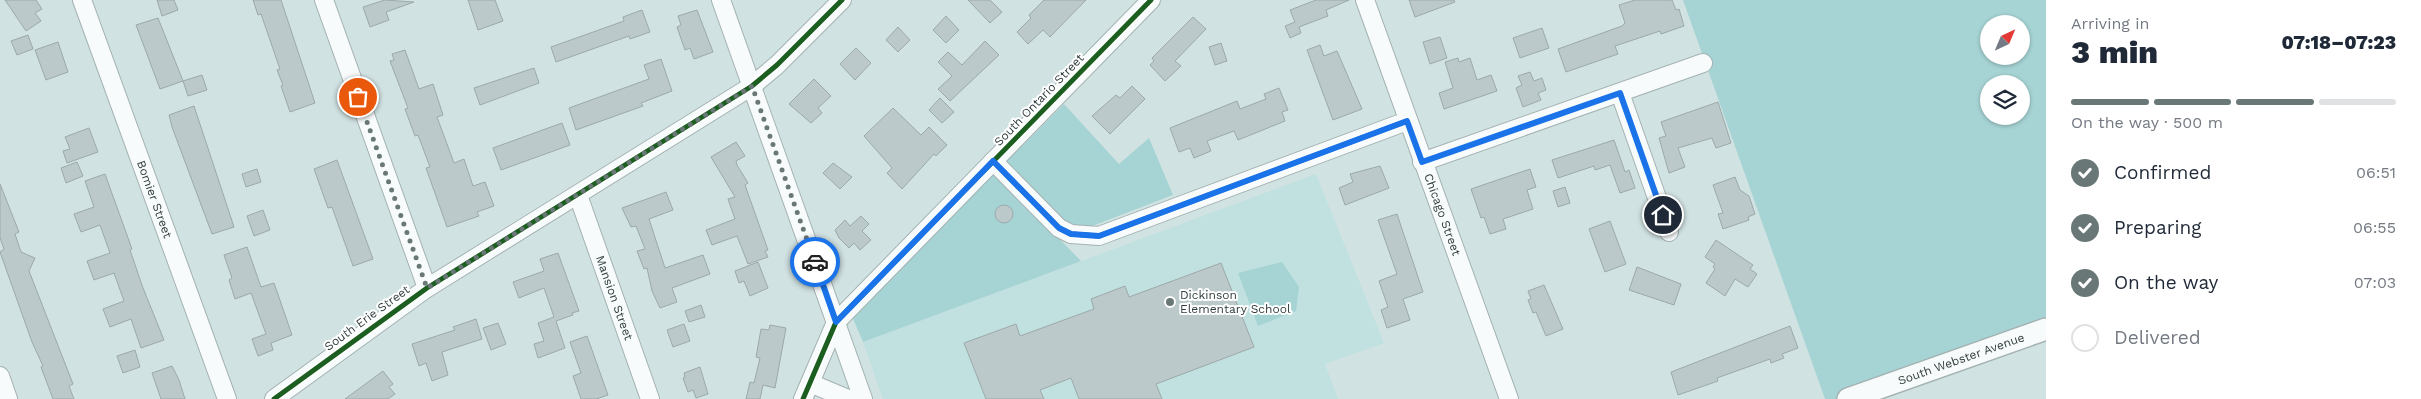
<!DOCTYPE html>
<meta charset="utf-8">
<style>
:root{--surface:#fff;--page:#f2f2f3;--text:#1f2937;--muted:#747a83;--line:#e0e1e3;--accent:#697777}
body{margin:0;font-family:"Work Sans",sans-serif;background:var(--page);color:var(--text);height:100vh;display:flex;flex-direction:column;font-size:19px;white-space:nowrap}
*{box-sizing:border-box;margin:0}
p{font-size:16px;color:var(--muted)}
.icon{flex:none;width:28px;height:28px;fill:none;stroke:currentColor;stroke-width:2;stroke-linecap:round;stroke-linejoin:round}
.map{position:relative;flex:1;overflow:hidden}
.panel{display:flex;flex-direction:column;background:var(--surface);width:375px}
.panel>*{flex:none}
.needle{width:32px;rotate:44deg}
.buttons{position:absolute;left:1980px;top:15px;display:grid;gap:10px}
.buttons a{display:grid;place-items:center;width:50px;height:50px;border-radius:50%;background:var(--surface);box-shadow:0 1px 4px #0004;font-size:25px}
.pin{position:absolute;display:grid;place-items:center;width:42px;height:42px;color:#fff;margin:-21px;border:2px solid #fff;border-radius:50%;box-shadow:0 1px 5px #0007}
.courier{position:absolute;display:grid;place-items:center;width:50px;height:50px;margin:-25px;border:4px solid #1a73e8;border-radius:50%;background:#fff;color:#222;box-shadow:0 1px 6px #0007}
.head em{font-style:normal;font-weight:800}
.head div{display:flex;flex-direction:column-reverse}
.head{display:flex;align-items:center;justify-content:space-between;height:85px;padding:0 25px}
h1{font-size:32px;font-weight:800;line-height:38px}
.bar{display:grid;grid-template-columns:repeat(4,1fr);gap:8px 5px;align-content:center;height:60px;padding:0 25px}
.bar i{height:6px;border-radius:4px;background:var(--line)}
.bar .current{background:var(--accent)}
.bar p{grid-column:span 4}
ol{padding:0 25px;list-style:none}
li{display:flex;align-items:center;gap:15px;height:55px}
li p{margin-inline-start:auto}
li .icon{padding:5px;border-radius:50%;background:var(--accent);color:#fff;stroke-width:4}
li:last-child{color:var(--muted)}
li i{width:28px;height:28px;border:2px solid var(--line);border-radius:50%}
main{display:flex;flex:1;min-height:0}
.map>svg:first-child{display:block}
</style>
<main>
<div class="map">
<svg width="2046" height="399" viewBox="0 0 2046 399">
<rect width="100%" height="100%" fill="#d1e2e2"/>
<path fill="#c1e0e0" d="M1316 174 1384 343 1325 364 1338 399H883L863 342Z"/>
<path fill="#a6d3d4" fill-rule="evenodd" d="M1683 0H2046V329L1848 399H1825ZM1989 24H2021V56H1989ZM1989 84H2021V116H1989Z
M1064 104 1119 164 1149 138 1173 195 1074 233 1006 162Z
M995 173 1081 261 863 342 851 314Z
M1282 262 1299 287 1296 311 1258 326 1238 273Z"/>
<path fill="#bcc9ca" stroke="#9ca9a9" d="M5 0H36L42 9 35 13 41 21 26 31Z
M157 0H174L178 10 162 16Z
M253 0H281L315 103 290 112 281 86 283 85 277 70 280 69 261 14 258 15Z
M385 0 414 2 386 12 389 20 370 27 363 7Z
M468 0H495L503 21 478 30Z
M968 0H990L1002 12 990 23Z
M1044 0H1086L1050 37 1043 30 1028 44 1017 32 1031 18 1029 15Z
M1316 0H1349L1326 10 1328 16 1299 27 1301 33 1290 38 1285 26 1295 22 1290 10Z
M1409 0H1454L1455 2 1415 17Z
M1635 0H1672L1676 10 1679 9 1684 26 1661 34 1660 31 1615 46 1618 54 1566 72 1558 49 1622 26 1625 23 1619 5Z
M642 10 650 32 630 39 629 36 556 62 551 47 624 21 623 17Z
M697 10 713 52 694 59 690 48 685 50 677 27 681 25 678 16Z
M946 16 959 30 946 43 933 30Z
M1193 17 1206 29 1175 61 1181 66 1165 81 1150 65 1154 61 1152 58Z
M158 18 183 81 160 89 136 25Z
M898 27 910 40 898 52 886 40Z
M1542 28 1549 48 1520 58 1513 38Z
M28 35 33 49 17 55 11 41Z
M1440 37 1447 58 1430 64 1423 42Z
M985 41 999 55 950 101 938 89 952 76 938 62 948 52 962 65Z
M58 42 68 72 46 80 35 50Z
M1221 43 1227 61 1215 65 1209 47Z
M1320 45 1324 56 1337 51 1362 109 1333 120 1307 50Z
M856 48 871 63 855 80 840 64Z
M405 50 419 89 433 84 443 115 437 117 454 163 464 159 473 186 485 182 494 206 477 212 479 216 447 227 426 168 430 167 418 135 415 136 405 109 408 108 390 61 394 60 392 54Z
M1458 58 1459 62 1470 58 1477 80 1491 75 1497 91 1444 109 1439 93 1453 88 1445 62Z
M661 59 672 91 641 103 643 106 576 130 569 108 649 79 644 65Z
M534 68 539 83 480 105 474 88Z
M1530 72 1534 81 1542 78 1546 90 1538 93 1541 100 1523 107 1516 88 1522 85 1518 76Z
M202 75 207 90 188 96 183 81Z
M814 79 831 96 818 108 822 113 811 123 789 104Z
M1132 86 1145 99 1110 134 1092 116 1116 95 1120 98Z
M1279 88 1288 110 1282 112 1285 121 1238 140 1234 131 1207 141 1211 151 1194 158 1190 148 1179 152 1170 128 1237 101 1240 109 1266 99 1264 94Z
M940 98 954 112 942 123 929 110Z
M1718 102 1731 143 1716 148 1712 138 1678 148 1685 167 1669 173 1659 138 1666 136 1661 122Z
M194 106 234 227 212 234 172 127 169 115Z
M893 108 921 135 929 127 947 145 936 156 934 154 902 189 887 173 892 168 864 136Z
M562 123 570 145 501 170 493 148Z
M89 128 98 152 67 163 63 151 70 149 65 137Z
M1614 140 1625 172 1629 170 1635 188 1620 193 1610 165 1595 170 1594 166 1558 178 1552 160Z
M736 142 745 156 736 161 737 165 748 183 745 185 768 250 765 251 768 257 748 264 737 236 712 245 706 230 735 219 728 199 735 197 711 157Z
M337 160 373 259 353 266 332 207 328 208 314 169Z
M77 162 83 176 66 183 61 168Z
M833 163 852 177 840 189 823 173Z
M1380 166 1389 188 1345 205 1339 188 1353 182 1350 174Z
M257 169 261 182 246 187 242 174Z
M1530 169 1536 187 1527 190 1533 209 1503 219 1506 229 1490 234 1484 217 1481 218 1471 189Z
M105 174 132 249 130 250 143 288 164 340 141 348 131 319 110 327 103 309 124 301 114 273 94 280 87 261 110 253 100 225 81 232 74 214 94 207 85 181Z
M1735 177 1740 190 1749 196 1755 214 1748 217 1749 220 1723 229 1718 214 1723 213 1713 185Z
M0 184 19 232 15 234 21 252 35 258 29 271 73 384 69 386 74 399H53L41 367 43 366 32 342 0 252 4 249 0 238Z
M1565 187 1570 203 1558 207 1553 191Z
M666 192 673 210 649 219 665 268 703 255 710 274 672 288 677 302 660 308 652 291 647 268 644 269 637 251 645 249 636 226 631 227 622 208Z
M995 214a9 9 0 1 1 18 0a9 9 0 1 1-18 0Z
M263 210 270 230 254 236 247 216Z
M1397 214 1423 292 1403 299 1410 320 1387 328 1381 310 1388 307 1379 281 1397 274 1378 220Z
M861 216 869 224 862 231 871 240 860 250 854 243 849 248 839 238 835 230 845 220 850 226Z
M1610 221 1626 264 1605 272 1589 229Z
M1716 240 1753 265 1750 269 1757 274 1748 287 1735 279 1725 296 1706 283 1715 269 1713 267 1715 264 1705 257Z
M247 247 261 287 274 283 292 335 271 343 273 350 258 356 252 339 266 334 251 293 235 299 229 280 232 278 224 255Z
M558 253 579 311 572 313 573 315 556 321 565 348 538 358 534 344 544 341 538 323 554 317 544 288 519 298 513 282 544 271 540 259Z
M758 262 768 288 750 296 744 281 739 283 735 271Z
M1221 263 1254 347 1156 384 1162 399H1079L1071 378 1040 390 1044 399H986L964 343 1016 324 1020 336 1094 309 1091 299 1125 286 1129 297Z
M1637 267 1681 284 1674 305 1629 290Z
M1544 285 1563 329 1546 336 1536 312 1533 313 1528 300 1531 299 1528 291Z
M701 305 705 317 689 322 685 311Z
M476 319 482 339 442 352 448 375 432 381 426 363 419 366 412 344 455 330 453 327Z
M498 323 506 344 491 350 483 328Z
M684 324 690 341 673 347 667 330Z
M770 325 786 328 775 388 763 385 760 399H746L750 382 754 383 760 358 756 357 761 329 769 330Z
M1790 326 1798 348 1782 354 1784 358 1771 363 1770 359 1717 378 1718 381 1678 395 1671 372Z
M587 336 608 395 596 399H581L573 376 581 373 570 342Z
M135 350 140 367 123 373 117 356Z
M172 366 179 380 185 399H161L152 373Z
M700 367 708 394 696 398 693 390 688 392 683 378 685 377 684 373Z
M383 371 393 384 389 387 395 394 388 399H345Z"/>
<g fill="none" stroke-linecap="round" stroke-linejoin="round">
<g stroke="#a4b2b2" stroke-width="20">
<g id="minor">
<path id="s1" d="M82 0 227 399"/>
<path d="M324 0 427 288"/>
<path d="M721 0 863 399"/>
<path id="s2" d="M1365 0 1509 399"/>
<path d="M1620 93 1669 232"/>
<path d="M993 161 1059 228 1071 234 1099 236 1407 121"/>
<path d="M1422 162 1703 63"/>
<path id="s3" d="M578 195 650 399"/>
<path d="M0 376 8 399"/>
<path d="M810 383 848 399"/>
<path d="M274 399 427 288 752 86 777 65 842 0"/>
<path d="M803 399 836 322 1151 0"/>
</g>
</g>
<g stroke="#a4b2b2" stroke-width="24">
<g id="tertiary">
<path id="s4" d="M1848 399 2046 329"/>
</g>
</g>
<use href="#minor" stroke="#f8fbfb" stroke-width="18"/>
<use href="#tertiary" stroke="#f8fbfb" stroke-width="21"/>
<g stroke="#fff" stroke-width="8">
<path id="cycleway" d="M993 161 1059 228 1071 234 1099 236 1407 121
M274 399 427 288 752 86 777 65 842 0
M803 399 836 322 1151 0"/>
</g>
<use href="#cycleway" stroke="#1b5e20" stroke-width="5"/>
</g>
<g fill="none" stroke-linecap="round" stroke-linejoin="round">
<path stroke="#697777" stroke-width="5" stroke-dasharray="0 9" d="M358 97 427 288 752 86 815 262"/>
<path stroke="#1a73e8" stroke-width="6" d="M815 262 836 322 993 161 1059 228 1071 234 1099 236 1407 121 1422 162 1620 93 1663 215"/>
</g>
<circle fill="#697777" stroke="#fff" stroke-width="2" cx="1170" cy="302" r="5"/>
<g text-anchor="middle" stroke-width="4" stroke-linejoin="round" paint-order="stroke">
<g font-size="12" fill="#313d3e" stroke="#fff">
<text transform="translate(1039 100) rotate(-46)" y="4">South Ontario Street</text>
<text dy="4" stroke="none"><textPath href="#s1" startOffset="212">Bomier Street</textPath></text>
<text dy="4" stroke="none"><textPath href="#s2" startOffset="228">Chicago Street</textPath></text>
<text dy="4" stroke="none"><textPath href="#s3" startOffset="109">Mansion Street</textPath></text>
<text transform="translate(367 318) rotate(-36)" y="4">South Erie Street</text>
<text dy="4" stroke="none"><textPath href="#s4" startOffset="120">South Webster Avenue</textPath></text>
</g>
<g font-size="12" fill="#313d3e" stroke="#fff" text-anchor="start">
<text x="1180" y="299">Dickinson<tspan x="1180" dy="14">Elementary School</tspan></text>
</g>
</g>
</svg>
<div class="buttons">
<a><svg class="needle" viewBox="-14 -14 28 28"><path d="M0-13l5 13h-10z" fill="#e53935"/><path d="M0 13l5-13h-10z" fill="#747a83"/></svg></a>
<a><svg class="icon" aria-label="layers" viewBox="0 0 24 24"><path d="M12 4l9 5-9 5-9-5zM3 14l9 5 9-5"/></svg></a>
</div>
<div class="pin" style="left:358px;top:97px;background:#ea580c"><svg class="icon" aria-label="bag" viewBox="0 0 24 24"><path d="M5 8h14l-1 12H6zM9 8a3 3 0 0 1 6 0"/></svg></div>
<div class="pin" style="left:1663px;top:215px;background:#1f2937"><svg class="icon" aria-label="home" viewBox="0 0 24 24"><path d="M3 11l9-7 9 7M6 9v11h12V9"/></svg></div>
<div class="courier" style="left:815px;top:262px"><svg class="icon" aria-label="car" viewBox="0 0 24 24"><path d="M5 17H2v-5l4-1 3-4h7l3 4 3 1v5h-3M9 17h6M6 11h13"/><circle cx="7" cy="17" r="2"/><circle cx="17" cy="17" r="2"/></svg></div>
</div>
<section class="panel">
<div class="head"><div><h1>3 min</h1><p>Arriving in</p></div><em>07:18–07:23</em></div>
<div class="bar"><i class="current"></i><i class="current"></i><i class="current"></i><i></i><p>On the way · 500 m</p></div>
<ol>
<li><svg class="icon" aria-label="check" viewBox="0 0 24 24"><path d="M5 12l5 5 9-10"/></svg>Confirmed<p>06:51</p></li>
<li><svg class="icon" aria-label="check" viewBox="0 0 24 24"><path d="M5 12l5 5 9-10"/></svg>Preparing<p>06:55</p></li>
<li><svg class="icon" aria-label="check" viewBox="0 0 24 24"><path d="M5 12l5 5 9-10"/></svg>On the way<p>07:03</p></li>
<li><i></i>Delivered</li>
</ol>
</section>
</main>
